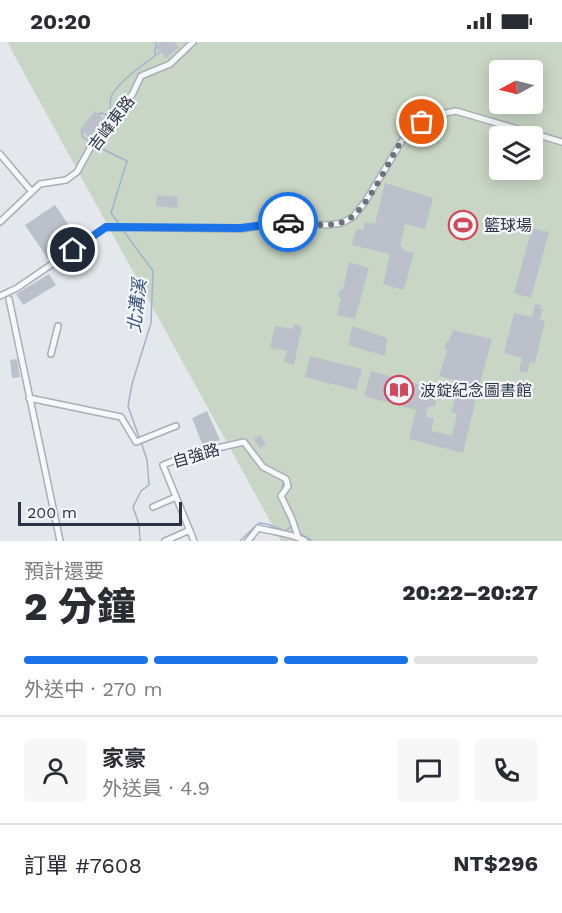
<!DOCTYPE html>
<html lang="zh-TW">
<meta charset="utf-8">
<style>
:root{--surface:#fff;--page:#f7f7f7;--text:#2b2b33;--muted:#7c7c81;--line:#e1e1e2;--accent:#1a73e8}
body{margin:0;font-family:"Work Sans","Noto Sans TC",sans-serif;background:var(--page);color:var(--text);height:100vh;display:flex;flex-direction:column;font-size:22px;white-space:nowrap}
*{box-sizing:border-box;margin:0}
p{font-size:20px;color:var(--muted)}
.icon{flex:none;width:33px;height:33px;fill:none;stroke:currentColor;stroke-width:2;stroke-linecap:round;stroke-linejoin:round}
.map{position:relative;height:499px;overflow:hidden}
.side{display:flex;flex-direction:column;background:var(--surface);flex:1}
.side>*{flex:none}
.needle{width:39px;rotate:263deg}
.tools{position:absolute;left:489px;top:18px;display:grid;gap:12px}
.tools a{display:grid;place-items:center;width:54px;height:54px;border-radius:6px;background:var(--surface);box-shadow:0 3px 15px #0003;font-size:30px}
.scale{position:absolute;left:18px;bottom:15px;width:164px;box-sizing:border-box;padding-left:6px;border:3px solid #2b3445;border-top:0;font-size:16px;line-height:21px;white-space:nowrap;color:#2b3445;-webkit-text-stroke:4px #f4f6f9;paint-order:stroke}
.pin{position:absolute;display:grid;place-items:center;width:51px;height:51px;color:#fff;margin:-26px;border:3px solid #fff;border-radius:50%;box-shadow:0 2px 6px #0007}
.courier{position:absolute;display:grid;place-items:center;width:60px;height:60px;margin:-30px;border:4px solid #1a73e8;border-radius:50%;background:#fff;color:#222;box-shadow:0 2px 8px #0007}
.overview em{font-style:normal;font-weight:800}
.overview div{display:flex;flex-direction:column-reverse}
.overview{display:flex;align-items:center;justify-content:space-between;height:102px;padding:0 24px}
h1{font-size:39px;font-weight:800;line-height:45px}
.bar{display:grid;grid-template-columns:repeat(4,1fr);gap:9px 6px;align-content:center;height:72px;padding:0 24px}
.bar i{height:8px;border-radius:4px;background:var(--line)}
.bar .active{background:var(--accent)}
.bar p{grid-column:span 4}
.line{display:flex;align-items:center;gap:15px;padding:0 24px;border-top:2px solid var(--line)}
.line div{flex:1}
.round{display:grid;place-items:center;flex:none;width:63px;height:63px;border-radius:6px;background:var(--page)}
.status{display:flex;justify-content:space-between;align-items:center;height:42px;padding:0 30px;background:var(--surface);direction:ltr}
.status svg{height:16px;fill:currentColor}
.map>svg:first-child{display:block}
</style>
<div class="status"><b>20:20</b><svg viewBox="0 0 49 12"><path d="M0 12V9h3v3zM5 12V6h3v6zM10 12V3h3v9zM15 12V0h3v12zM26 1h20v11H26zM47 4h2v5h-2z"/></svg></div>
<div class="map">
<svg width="562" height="499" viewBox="0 0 562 499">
<rect width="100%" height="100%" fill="#e4e7ec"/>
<path fill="#c9d6c5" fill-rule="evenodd" d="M7 0H562V499H281ZM500 28H532V62H500ZM500 94H532V128H500Z"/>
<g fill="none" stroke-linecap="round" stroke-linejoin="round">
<path stroke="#9fb4cc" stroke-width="1.5" d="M155 12 156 0
M97 73 101 71 107 73C112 67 109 62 111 55 117 40 147 20 160 10
M82 89V94L90 101
M94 103 127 119 111 171 120 183
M122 187 153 229 151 281 132 342 128 364 139 395
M280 453 284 438
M299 491 311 498
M140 499 139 482 133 465 141 449 149 443 147 418 141 400
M240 499 259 481 267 482 285 489 291 485V482"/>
</g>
<path fill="#bbc0ca" d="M160 0H174L179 5 166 16 155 4Z
M95 69 104 77 89 95 80 87Z
M385 141 433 156 425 187 405 182 400 203 406 210H414L404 248 383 242 390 212 352 203 356 187 363 188 365 180 375 182Z
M157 153 178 155 177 166 156 164Z
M55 163 78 197 48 217 25 183Z
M532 186 549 190 531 256 514 251Z
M349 220 369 226 355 277 337 273 341 256 338 255 340 247 343 248Z
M49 232 56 243 23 263 16 252Z
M535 262 541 263 540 267H543L540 278 545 279 535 321 530 320 527 331 519 329 522 316 504 311 514 271 532 275Z
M294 282 302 284 294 323 284 320 287 309 270 306 275 284 293 287Z
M352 284 387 296 385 314 348 303Z
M453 288 492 297 479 345 439 334 446 313 447 308 444 307 446 299 448 300Z
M310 314 362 327 356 348 305 335Z
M17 317 20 335 12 336 10 318Z
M371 329 433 346 432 350 435 352 436 360 435 364 428 365 426 375 434 377 431 389 452 394 457 372 451 370 456 352 476 357 463 411 409 397 416 368 364 354Z
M207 369 220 398 203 404 192 376Z
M260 393 266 402 260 406 254 397Z"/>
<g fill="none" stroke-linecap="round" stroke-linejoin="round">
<g stroke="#a9aeb7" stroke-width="8">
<path id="minor" d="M0 112 32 150
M0 180 40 142 66 138 77 130 93 101 120 70 133 51 141 34 170 22 193 0
M0 254 17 246 106 185 241 187 285 180 327 183 342 181 353 175 365 160 405 94C419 79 436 72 456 69L562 100
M9 257 60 499
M51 312 58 284
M29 356 121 375 136 400 176 384
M153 465 176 455
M165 499 190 488
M194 499 163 423 191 412 244 400 263 425 286 437 288 444 281 454 292 477 298 495
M248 499 258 486C269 489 298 493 305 499"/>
</g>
<use href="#minor" stroke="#f7f8fa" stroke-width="5"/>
</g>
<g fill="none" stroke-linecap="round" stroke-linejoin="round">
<path stroke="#6c737f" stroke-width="6" stroke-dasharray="0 10.8" d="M288 180C306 181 325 186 343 180 366 173 390 115 404 95 409 89 415 85 422 80"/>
<path stroke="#1a73e8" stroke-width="8" d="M73 208 106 185 241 186 288 180"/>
</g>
<defs>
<g id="stadium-ring" transform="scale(1.5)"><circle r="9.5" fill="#f4f6f9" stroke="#d1495b" stroke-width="1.5"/><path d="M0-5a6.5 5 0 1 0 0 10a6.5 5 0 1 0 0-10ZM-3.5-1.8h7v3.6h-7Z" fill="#d1495b"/></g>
<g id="library-ring" transform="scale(1.5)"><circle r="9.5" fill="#f4f6f9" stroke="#d1495b" stroke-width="1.5"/><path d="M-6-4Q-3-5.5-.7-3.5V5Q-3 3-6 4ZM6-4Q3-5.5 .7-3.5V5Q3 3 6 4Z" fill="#d1495b"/></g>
</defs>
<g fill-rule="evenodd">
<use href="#stadium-ring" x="463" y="183"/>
<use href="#library-ring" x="399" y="348"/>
</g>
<g text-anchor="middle" stroke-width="4.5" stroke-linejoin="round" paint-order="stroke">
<g font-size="16" fill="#2b3445" stroke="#f4f6f9">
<text transform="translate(111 81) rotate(-53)" y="6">吉峰東路</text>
<text transform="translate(196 413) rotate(-16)" y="6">自強路</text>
</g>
<g font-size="16" fill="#2b3445" stroke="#f4f6f9" text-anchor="start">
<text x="484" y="189">籃球場</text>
<text x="420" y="354">波錠紀念圖書館</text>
</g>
<g font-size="18" font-style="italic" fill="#34527a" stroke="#f4f6f9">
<text transform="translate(137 264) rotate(-84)" y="6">北溝溪</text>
</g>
</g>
</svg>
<div class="tools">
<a><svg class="needle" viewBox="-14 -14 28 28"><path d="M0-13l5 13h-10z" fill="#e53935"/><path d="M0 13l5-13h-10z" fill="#7c7c81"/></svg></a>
<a><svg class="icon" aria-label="layers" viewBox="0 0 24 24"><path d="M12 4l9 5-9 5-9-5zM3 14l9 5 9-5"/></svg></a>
</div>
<div class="scale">200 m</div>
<div class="pin" style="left:422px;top:80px;background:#ea580c"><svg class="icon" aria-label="bag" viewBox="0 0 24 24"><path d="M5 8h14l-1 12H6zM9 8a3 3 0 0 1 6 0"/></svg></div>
<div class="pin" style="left:73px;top:208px;background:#1f2937"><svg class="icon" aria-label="home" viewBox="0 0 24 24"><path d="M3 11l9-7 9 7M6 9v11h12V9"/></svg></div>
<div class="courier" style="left:288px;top:180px"><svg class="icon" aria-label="car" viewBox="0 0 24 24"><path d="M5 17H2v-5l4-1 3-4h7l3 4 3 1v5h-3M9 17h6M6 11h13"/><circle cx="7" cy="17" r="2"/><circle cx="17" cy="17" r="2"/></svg></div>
</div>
<section class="side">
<div class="overview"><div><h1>2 分鐘</h1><p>預計還要</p></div><em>20:22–20:27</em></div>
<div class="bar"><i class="active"></i><i class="active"></i><i class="active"></i><i></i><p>外送中 · 270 m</p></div>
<div class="line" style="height:108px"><a class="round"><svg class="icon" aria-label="person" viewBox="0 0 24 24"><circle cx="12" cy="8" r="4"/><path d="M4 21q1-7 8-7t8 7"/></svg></a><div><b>家豪</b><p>外送員 · 4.9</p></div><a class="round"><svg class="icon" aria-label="chat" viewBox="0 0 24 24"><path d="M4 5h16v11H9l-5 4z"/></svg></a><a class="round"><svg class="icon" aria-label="phone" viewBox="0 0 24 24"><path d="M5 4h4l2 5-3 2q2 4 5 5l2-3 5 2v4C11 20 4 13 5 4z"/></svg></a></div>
<div class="line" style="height:78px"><div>訂單 #7608</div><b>NT$296</b></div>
</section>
